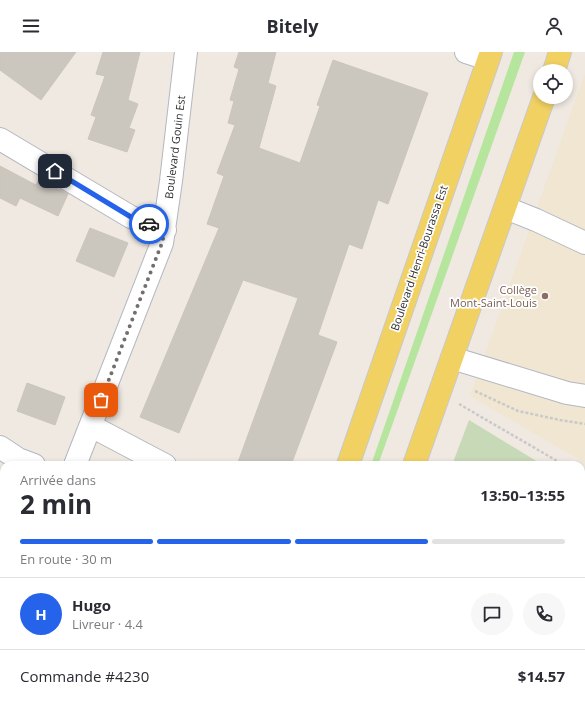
<!DOCTYPE html>
<html lang="fr">
<meta charset="utf-8">
<style>
:root{--surface:#fff;--page:#f7f7f7;--text:#2b2b33;--muted:#7c7c81;--line:#e1e1e2;--accent:#2563eb}
body{margin:0;font-family:"Open Sans",sans-serif;background:var(--page);color:var(--text);height:100vh;display:flex;flex-direction:column;font-size:15px;white-space:nowrap}
*{box-sizing:border-box;margin:0}
p{font-size:13px;color:var(--muted)}
.icon{flex:none;width:22px;height:22px;fill:none;stroke:currentColor;stroke-width:2;stroke-linecap:round;stroke-linejoin:round}
.map{position:relative;flex:1;overflow:hidden}
.sheet{position:absolute;left:0px;top:409px;width:585px;height:248px;display:flex;flex-direction:column;background:var(--surface);border-radius:12px 12px 0 0;box-shadow:0 2px 6px #0003}
.sheet>*{flex:none}
.buttons{position:absolute;left:533px;top:12px;display:grid;gap:8px}
.buttons a{display:grid;place-items:center;width:40px;height:40px;border-radius:50%;background:var(--surface);box-shadow:0 2px 6px #0003;font-size:20px}
.pin{position:absolute;display:grid;place-items:center;width:34px;height:34px;color:#fff;margin:-17px;border-radius:8px;box-shadow:0 2px 6px #0006}
.courier{position:absolute;display:grid;place-items:center;width:40px;height:40px;margin:-20px;border:3px solid #2563eb;border-radius:50%;background:#fff;color:#222;box-shadow:0 1px 5px #0007}
.overview em{font-style:normal;font-weight:700}
.overview div{display:flex;flex-direction:column-reverse}
.overview{display:flex;align-items:center;justify-content:space-between;height:68px;padding:0 20px}
h1{font-size:26px;font-weight:700;line-height:30px}
.bar{display:grid;grid-template-columns:repeat(4,1fr);gap:6px 4px;align-content:center;height:48px;padding:0 20px}
.bar i{height:5px;border-radius:3px;background:var(--line)}
.bar .current{background:var(--accent)}
.bar p{grid-column:span 4}
.line{display:flex;align-items:center;gap:10px;padding:0 20px;border-top:1px solid var(--line)}
.line div{flex:1}
.round{display:grid;place-items:center;flex:none;width:42px;height:42px;border-radius:21px;background:var(--page)}
header{display:flex;justify-content:space-between;align-items:center;height:52px;padding:0 20px;background:var(--surface);font-size:18px;font-weight:700}
.map>svg:first-child{display:block}
</style>
<header><svg class="icon" aria-label="menu" viewBox="0 0 24 24"><path d="M4 6h16M4 12h16M4 18h16"/></svg>Bitely<svg class="icon" aria-label="person" viewBox="0 0 24 24"><circle cx="12" cy="8" r="4"/><path d="M4 21q1-7 8-7t8 7"/></svg></header>
<div class="map">
<svg width="585" height="657" viewBox="0 0 585 657">
<rect width="100%" height="100%" fill="#efe9e1"/>
<path fill="#f0e6d1" d="M585 21V411L470 344Z"/>
<path fill="#b6e59e" d="M514 0H525L378 413H371Z
M286 653H306L304 657H285Z"/>
<path fill="#c8d9b8" d="M469 368 543 413H452Z
M581 436 585 438V657H364L365 653H581Z"/>
<path fill="#cbc7bf" stroke="#cbc5ba" d="M0 0H76L41 48 0 18Z
M103 0H140L128 48 138 52 129 76 135 78 127 100 88 87 96 65 91 63 105 24 96 22Z
M239 0H276L268 31 276 34 259 96 300 111 320 54 317 53 333 8 428 41 388 152 378 148 362 197 349 192 318 283 337 290 291 413H237L298 246 243 228 179 381 140 365 219 176 207 172 224 124 217 121 235 73 228 71 234 49 230 48 239 17 234 15Z
M0 114 36 133 39 127 68 142 58 164 20 146 16 154 0 146Z
M90 176 128 191 114 225 76 209Z
M27 331 65 345 55 373 17 359Z"/>
<g fill="none" stroke-linecap="round" stroke-linejoin="round">
<g stroke="#b4b7c1" stroke-width="24">
<path id="minor" d="M466 0 488 7
M0 87 131 165 165 178
M506 156 536 168 585 191
M452 306 567 341 585 344
M91 374 165 413
M0 395 18 407 34 413
M75 413 162 191 171 129 186 0
M0 595 4 585
M239 653 248 657"/>
</g>
<g stroke="#c9c9c9" stroke-width="24">
<path id="major" d="M554 19 560 0
M348 413 491 0
M414 413 544 45
M261 657 263 653
M327 657 329 653"/>
</g>
<path stroke="#c9c9c9" stroke-width="2.5" stroke-dasharray="3 2" stroke-linecap="butt" d="M475 339 518 359 560 368 585 372
M459 352 564 413
M581 423 585 425
M0 480 4 482"/>
<use href="#minor" stroke="#fff" stroke-width="22"/>
<use href="#major" stroke="#f2d163" stroke-width="22"/>
</g>
<g fill="none" stroke-linecap="round" stroke-linejoin="round">
<path stroke="#726f6d" stroke-width="4" stroke-dasharray="0 7.2" d="M101 348 162 191 165 178 149 172"/>
<path stroke="#2563eb" stroke-width="5" d="M55 119 131 165 149 172"/>
</g>
<circle fill="#8d6e63" stroke="#fff" stroke-width="1.5" cx="545" cy="244" r="4"/>
<g text-anchor="middle" stroke-width="3.5" stroke-linejoin="round" paint-order="stroke">
<g font-size="11" fill="#2e2e2e" stroke="#fff">
<text transform="translate(175 95) rotate(-83)" y="4">Boulevard Gouin Est</text>
<text transform="translate(419 206) rotate(-71)" y="4">Boulevard Henri-Bourassa Est</text>
</g>
<g font-size="11" fill="#785e54" stroke="#fff" text-anchor="end">
<text x="537" y="242">Collège<tspan x="537" dy="13">Mont-Saint-Louis</tspan></text>
</g>
</g>
</svg>
<div class="buttons">
<a><svg class="icon" aria-label="locate" viewBox="0 0 24 24"><circle cx="12" cy="12" r="6"/><path d="M12 2v4M12 18v4M2 12h4M18 12h4"/></svg></a>
</div>
<div class="pin" style="left:101px;top:348px;background:#ea580c"><svg class="icon" aria-label="bag" viewBox="0 0 24 24"><path d="M5 8h14l-1 12H6zM9 8a3 3 0 0 1 6 0"/></svg></div>
<div class="pin" style="left:55px;top:119px;background:#1f2937"><svg class="icon" aria-label="home" viewBox="0 0 24 24"><path d="M3 11l9-7 9 7M6 9v11h12V9"/></svg></div>
<div class="courier" style="left:149px;top:172px"><svg class="icon" aria-label="car" viewBox="0 0 24 24"><path d="M5 17H2v-5l4-1 3-4h7l3 4 3 1v5h-3M9 17h6M6 11h13"/><circle cx="7" cy="17" r="2"/><circle cx="17" cy="17" r="2"/></svg></div>
<section class="sheet">
<div class="overview"><div><h1>2 min</h1><p>Arrivée dans</p></div><em>13:50–13:55</em></div>
<div class="bar"><i class="current"></i><i class="current"></i><i class="current"></i><i></i><p>En route · 30 m</p></div>
<div class="line" style="height:72px"><b class="round" style="background:var(--accent);color:#fff">H</b><div><b>Hugo</b><p>Livreur · 4.4</p></div><a class="round"><svg class="icon" aria-label="chat" viewBox="0 0 24 24"><path d="M4 5h16v11H9l-5 4z"/></svg></a><a class="round"><svg class="icon" aria-label="phone" viewBox="0 0 24 24"><path d="M5 4h4l2 5-3 2q2 4 5 5l2-3 5 2v4C11 20 4 13 5 4z"/></svg></a></div>
<div class="line" style="height:52px"><div>Commande #4230</div><b>$14.57</b></div>
</section>
</div>
